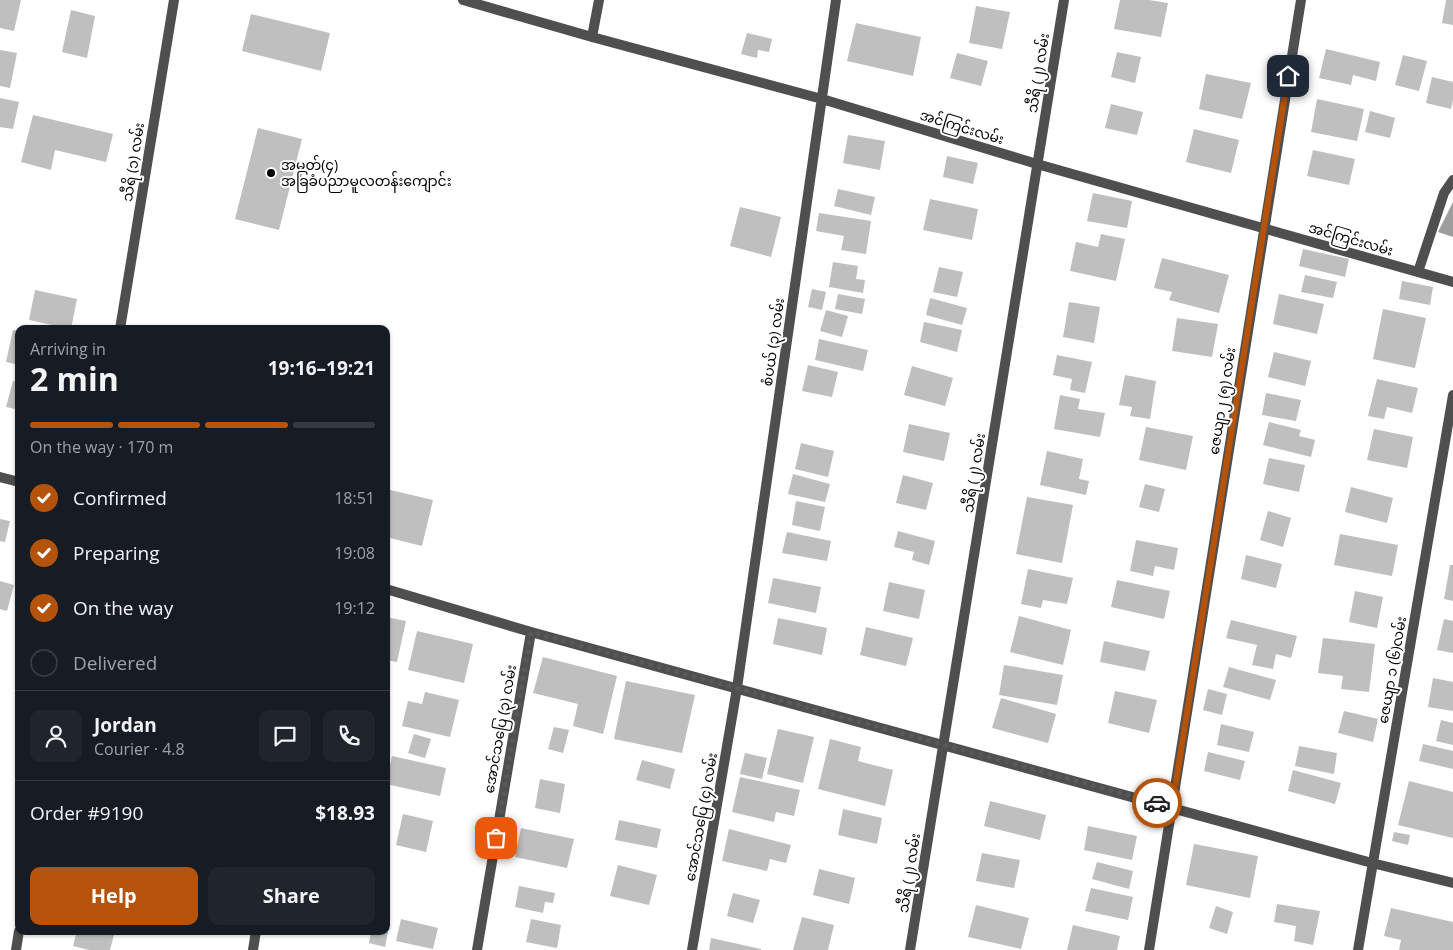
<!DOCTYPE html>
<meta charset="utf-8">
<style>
:root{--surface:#171b24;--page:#20242c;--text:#f1f3f6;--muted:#9ea1a6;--line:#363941;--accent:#b45309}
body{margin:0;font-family:"Open Sans","Noto Sans Myanmar",sans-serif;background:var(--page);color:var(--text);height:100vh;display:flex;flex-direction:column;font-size:19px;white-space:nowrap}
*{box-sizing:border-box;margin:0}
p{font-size:16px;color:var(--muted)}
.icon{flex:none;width:28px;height:28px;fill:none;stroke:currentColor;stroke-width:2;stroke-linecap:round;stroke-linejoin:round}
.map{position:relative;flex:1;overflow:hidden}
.side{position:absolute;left:15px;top:325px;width:375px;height:610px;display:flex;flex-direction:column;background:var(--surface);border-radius:10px;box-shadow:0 1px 4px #0004}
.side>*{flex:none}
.pin{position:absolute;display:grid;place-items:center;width:42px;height:42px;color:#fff;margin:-21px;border-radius:10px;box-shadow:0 2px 8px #0006}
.courier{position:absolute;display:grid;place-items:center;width:50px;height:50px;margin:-25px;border:4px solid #b45309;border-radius:50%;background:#fff;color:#222;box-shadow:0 1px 6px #0007}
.summary em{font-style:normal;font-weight:700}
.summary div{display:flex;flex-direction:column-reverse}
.summary{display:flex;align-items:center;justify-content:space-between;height:85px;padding:0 15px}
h1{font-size:32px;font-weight:700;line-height:38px}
.bar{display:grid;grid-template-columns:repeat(4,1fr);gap:8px 5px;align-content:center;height:60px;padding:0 15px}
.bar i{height:6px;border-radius:4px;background:var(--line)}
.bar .on{background:var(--accent)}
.bar p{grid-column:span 4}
.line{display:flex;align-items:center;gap:12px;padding:0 15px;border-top:1px solid var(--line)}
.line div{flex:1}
.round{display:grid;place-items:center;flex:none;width:52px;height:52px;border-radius:10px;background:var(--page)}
ol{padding:0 15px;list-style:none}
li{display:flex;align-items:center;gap:15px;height:55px}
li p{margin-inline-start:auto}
li .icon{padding:5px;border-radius:50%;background:var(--accent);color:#fff;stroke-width:4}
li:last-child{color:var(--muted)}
li i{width:28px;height:28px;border:2px solid var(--line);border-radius:50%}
.cta{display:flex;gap:10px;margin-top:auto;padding:10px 15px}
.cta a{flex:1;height:58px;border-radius:10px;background:var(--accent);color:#fff;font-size:20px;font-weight:700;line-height:58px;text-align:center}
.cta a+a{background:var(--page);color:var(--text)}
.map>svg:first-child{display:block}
</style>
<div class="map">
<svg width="1453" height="950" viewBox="0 0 1453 950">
<rect width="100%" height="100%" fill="#fff"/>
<path fill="#9d9d9d" d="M1453 202V237L1438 232Z"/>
<path fill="#bfbfbf" d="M0 0H21L14 31 0 28Z
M1120 0H1149L1168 3 1161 37 1114 29Z
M1446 0H1453V25L1442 23Z
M976 6 1010 12 1002 49 969 43Z
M71 10 95 16 87 58 62 52Z
M251 14 330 33 321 71 242 51Z
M856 23 921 37 913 76 847 61Z
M747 33 772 39 769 52 758 50 757 58 741 54Z
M1326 49 1380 62 1376 81 1353 75 1351 85 1319 78Z
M0 50 17 53 10 88 0 86Z
M1117 52 1141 57 1135 83 1111 77Z
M957 53 988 61 981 86 950 78Z
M1403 55 1427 61 1419 91 1395 85Z
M1206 74 1251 83 1242 119 1199 109Z
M1432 77 1453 82V100L1451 109 1426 103Z
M0 98 19 102 13 129 0 127Z
M1317 99 1364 109 1357 141 1311 132Z
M1111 104 1143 112 1137 135 1105 128Z
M1370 111 1395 118 1390 138 1365 132Z
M33 115 113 134 106 162 55 150 51 170 21 162Z
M258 128 302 139 279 230 235 219Z
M1194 129 1239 140 1231 173 1186 162Z
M848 135 885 141 880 170 843 163Z
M1313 150 1355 159 1349 185 1307 176Z
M947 156 978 163 973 184 943 177Z
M838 189 875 197 871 215 834 206Z
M1093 193 1132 201 1127 228 1087 221Z
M930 199 978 209 972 240 923 230Z
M740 207 781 217 771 257 730 246Z
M819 213 871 221 866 254 841 250 844 236 816 231Z
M1101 234 1125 239 1116 281 1070 271 1076 242 1098 247Z
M1303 249 1349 259 1345 277 1299 266Z
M1162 258 1229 275 1219 313 1169 300 1172 292 1154 288Z
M833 262 858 266 856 279 865 280 863 293 829 287Z
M939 267 963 272 957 297 933 292Z
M1305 275 1337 282 1333 298 1301 292Z
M1402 281 1433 287 1430 305 1399 299Z
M812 289 826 292 822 310 808 307Z
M35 290 77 299 71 329 29 320Z
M838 294 865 299 862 314 835 309Z
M1279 294 1324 304 1317 334 1273 324Z
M930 298 967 308 962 325 926 315Z
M1069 302 1100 307 1094 343 1063 337Z
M1383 309 1426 318 1415 368 1373 359Z
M826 310 848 316 842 337 820 331Z
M1177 318 1218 324 1212 357 1172 351Z
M924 322 962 330 957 352 920 342Z
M13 330 19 331V365L6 362Z
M819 339 868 350 863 371 815 360Z
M1274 352 1311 361 1305 386 1268 377Z
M1057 355 1092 362 1085 393 1070 390 1072 379 1053 375Z
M808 365 838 372 832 397 802 391Z
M912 366 953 378 945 406 904 395Z
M1125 375 1156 381 1150 419 1130 416 1132 407 1119 405Z
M1377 379 1418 388 1412 413 1387 407 1384 419 1368 416Z
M13 381 19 382V410L6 407Z
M1266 393 1301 400 1296 421 1262 415Z
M1060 395 1080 399 1078 409 1105 413 1100 437 1054 429Z
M1269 422 1301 430 1299 436 1315 440 1311 457 1263 445Z
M909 424 950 433 944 461 903 452Z
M1146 427 1193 436 1186 470 1139 460Z
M1374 429 1413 437 1407 468 1367 460Z
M801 443 834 451 828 477 795 469Z
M1047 451 1083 459 1079 479 1089 481 1086 495 1040 485Z
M1269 458 1305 465 1299 492 1263 484Z
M793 474 830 484 825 502 788 494Z
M903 475 933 483 926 510 896 503Z
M1145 484 1165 489 1159 512 1139 507Z
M1351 487 1393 498 1387 523 1345 512Z
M386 489 433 500 422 546 386 537Z
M1027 497 1073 505 1062 563 1016 554Z
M796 501 825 507 820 531 792 525Z
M1268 511 1291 518 1283 547 1260 540Z
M0 519 10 521 5 542 0 541Z
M898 531 935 541 929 565 912 560 914 552 894 547Z
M787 532 831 541 827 561 782 553Z
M1340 534 1398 545 1392 576 1334 565Z
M1136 540 1178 548 1174 570 1155 566 1153 576 1130 571Z
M1246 555 1282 564 1276 588 1241 579Z
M1450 565H1453V601L1444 599Z
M1028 569 1073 578 1067 604 1043 600 1041 608 1021 604Z
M773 578 821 587 816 613 768 603Z
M1117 580 1170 591 1164 619 1111 607Z
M0 581 14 585 7 611 0 609Z
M889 582 925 590 919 619 883 611Z
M1355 591 1383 597 1377 628 1349 622Z
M1019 616 1071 630 1063 665 1010 652Z
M386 617 406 621 397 662 386 660Z
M778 618 827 628 822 655 773 644Z
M1444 619 1453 621V653L1437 650Z
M1231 620 1297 636 1291 658 1276 654 1273 669 1252 665 1257 645 1226 638Z
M866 627 913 638 906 666 860 655Z
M417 631 473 644 464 683 408 670Z
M1323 638 1375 644 1369 692 1341 689 1343 676 1318 673Z
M1104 641 1150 651 1145 671 1100 662Z
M543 657 617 676 603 734 573 726 578 704 533 693Z
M1004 665 1063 675 1057 705 999 695Z
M1229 667 1276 680 1270 700 1223 687Z
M1433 678 1453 682V711L1428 707Z
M626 681 695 695 682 753 614 739Z
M1208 689 1227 694 1222 715 1203 710Z
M1115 691 1157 700 1149 733 1108 723Z
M425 692 459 700 450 737 402 726 408 701 422 704Z
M1001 698 1056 714 1048 743 992 728Z
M1344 711 1378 719 1373 742 1338 733Z
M1441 720 1453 723V745L1436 741Z
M1221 724 1254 732 1249 752 1217 745Z
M554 727 569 730 563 753 548 749Z
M778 729 814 737 803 783 767 774Z
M414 734 431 739 425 758 408 753Z
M830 739 861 747 858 761 893 770 885 806 818 789Z
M1423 744 1453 751V769L1419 761Z
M1299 746 1337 753 1334 774 1295 766Z
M1208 752 1245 761 1240 780 1204 771Z
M745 753 767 758 762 779 740 774Z
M392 756 446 768 440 796 386 784Z
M642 760 675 769 670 789 636 780Z
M1293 770 1341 783 1335 804 1288 791Z
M740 777 800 790 794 816 776 812 774 822 732 812Z
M540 779 565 784 560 813 535 808Z
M1409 781 1453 792V838L1398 825Z
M990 801 1046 815 1040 840 984 826Z
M843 809 882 818 877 844 838 835Z
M403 814 433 821 426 852 396 845Z
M619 820 661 829 657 848 615 840Z
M1088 826 1137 836 1132 860 1084 850Z
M521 828 574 839 567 868 515 857Z
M729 829 791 845 786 863 770 859 767 871 722 861Z
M1394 832 1410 835 1408 845 1392 841Z
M1194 844 1258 856 1250 898 1186 885Z
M982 853 1020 860 1014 888 976 881Z
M1097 862 1133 871 1129 889 1092 879Z
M618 865 657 875 649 905 610 896Z
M819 869 855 878 849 904 813 895Z
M519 886 555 893 553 903 545 902 543 913 515 907Z
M1091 888 1133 897 1128 920 1085 911Z
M733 893 760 900 753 923 727 916Z
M1277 904 1320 911 1313 945 1294 941 1296 926 1274 922Z
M976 905 1029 918 1021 949 968 937Z
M1216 906 1233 912 1227 934 1209 928Z
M1391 908 1453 922V950H1399L1401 940 1384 936Z
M802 917 834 925 828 950H793Z
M401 919 438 928 433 949 396 941Z
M531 919 561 925 557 948 526 942Z
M1073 925 1120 936 1117 950H1067Z
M77 931H115L110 950H89L73 946Z
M371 931 388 932 385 947 369 943Z
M711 938 761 949V950H709Z"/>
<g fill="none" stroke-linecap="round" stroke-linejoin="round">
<path stroke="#4f4f4f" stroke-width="10" d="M463 0 592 37 822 99 1037 164 1453 282
M592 37 599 0
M1418 272 1444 193 1453 180
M120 329 174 0
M0 477 19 482
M386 589 531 632 1372 863 1453 883
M16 950 19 931
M253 950 256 931
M477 950 531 632
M692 950 737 688 836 0
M910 950 1064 0
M1149 950 1301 0
M1358 950 1453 395"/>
</g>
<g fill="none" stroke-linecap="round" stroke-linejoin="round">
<path stroke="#595959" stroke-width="5" stroke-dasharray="0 9" d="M496 838 531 632 1157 803"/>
<path stroke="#b45309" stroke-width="6" d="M1157 803 1172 807 1288 76"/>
</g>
<circle fill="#000" stroke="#fff" stroke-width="2" cx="271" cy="173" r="5"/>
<g text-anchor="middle" stroke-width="4" stroke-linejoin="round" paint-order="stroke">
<g font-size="14" fill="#000" stroke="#fff">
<text transform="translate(1038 73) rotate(-81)" y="5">သီရိ (၂) လမ်း</text>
<text transform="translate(962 127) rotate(17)" y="5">အင်ကြင်းလမ်း</text>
<text transform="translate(133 162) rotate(-81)" y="5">သီရိ (၁) လမ်း</text>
<text transform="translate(1351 239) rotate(16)" y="5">အင်ကြင်းလမ်း</text>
<text transform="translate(773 342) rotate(-82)" y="5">စံပယ် (၃) လမ်း</text>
<text transform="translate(1222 401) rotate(-81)" y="5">ဇေယျာ၂ (၅) လမ်း</text>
<text transform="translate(974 473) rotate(-81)" y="5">သီရိ (၂) လမ်း</text>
<text transform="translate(1392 670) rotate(-80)" y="5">ဇေယျာ ၁ (၆)လမ်း</text>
<text transform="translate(500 729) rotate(-80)" y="5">အောင်သပြေ (၃) လမ်း</text>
<text transform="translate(701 817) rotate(-80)" y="5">အောင်သပြေ (၄) လမ်း</text>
<text transform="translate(909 873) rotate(-81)" y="5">သီရိ (၂) လမ်း</text>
</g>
<g font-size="14" fill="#000" stroke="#fff" text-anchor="start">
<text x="281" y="170">အမှတ်(၄)<tspan x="281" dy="16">အခြခံပညာမူလတန်းကျောင်း</tspan></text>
</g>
</g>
</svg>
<div class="pin" style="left:496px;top:838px;background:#ea580c"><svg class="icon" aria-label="bag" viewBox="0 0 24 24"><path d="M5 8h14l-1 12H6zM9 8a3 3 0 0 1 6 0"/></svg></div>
<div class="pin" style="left:1288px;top:76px;background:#1f2937"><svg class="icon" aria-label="home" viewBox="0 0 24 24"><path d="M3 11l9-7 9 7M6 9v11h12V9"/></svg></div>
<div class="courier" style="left:1157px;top:803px"><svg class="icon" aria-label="car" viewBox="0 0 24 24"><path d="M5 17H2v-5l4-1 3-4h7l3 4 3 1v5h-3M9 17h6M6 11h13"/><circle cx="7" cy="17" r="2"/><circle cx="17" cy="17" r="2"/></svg></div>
<section class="side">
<div class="summary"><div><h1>2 min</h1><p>Arriving in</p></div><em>19:16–19:21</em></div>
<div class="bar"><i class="on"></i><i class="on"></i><i class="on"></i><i></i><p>On the way · 170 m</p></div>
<ol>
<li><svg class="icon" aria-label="check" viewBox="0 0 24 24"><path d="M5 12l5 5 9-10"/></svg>Confirmed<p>18:51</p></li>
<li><svg class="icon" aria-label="check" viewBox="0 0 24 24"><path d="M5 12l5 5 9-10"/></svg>Preparing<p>19:08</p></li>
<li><svg class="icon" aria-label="check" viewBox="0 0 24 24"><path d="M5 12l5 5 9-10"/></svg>On the way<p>19:12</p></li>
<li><i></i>Delivered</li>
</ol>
<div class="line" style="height:90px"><a class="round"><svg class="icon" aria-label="person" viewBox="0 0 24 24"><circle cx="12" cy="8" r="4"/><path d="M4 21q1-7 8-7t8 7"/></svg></a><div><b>Jordan</b><p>Courier · 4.8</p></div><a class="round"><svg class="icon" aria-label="chat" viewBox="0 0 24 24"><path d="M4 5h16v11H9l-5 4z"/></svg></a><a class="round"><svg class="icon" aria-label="phone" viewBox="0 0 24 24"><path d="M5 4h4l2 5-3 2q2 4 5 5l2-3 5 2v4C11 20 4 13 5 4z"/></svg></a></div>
<div class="line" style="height:65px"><div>Order #9190</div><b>$18.93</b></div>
<div class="cta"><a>Help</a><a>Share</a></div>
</section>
</div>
